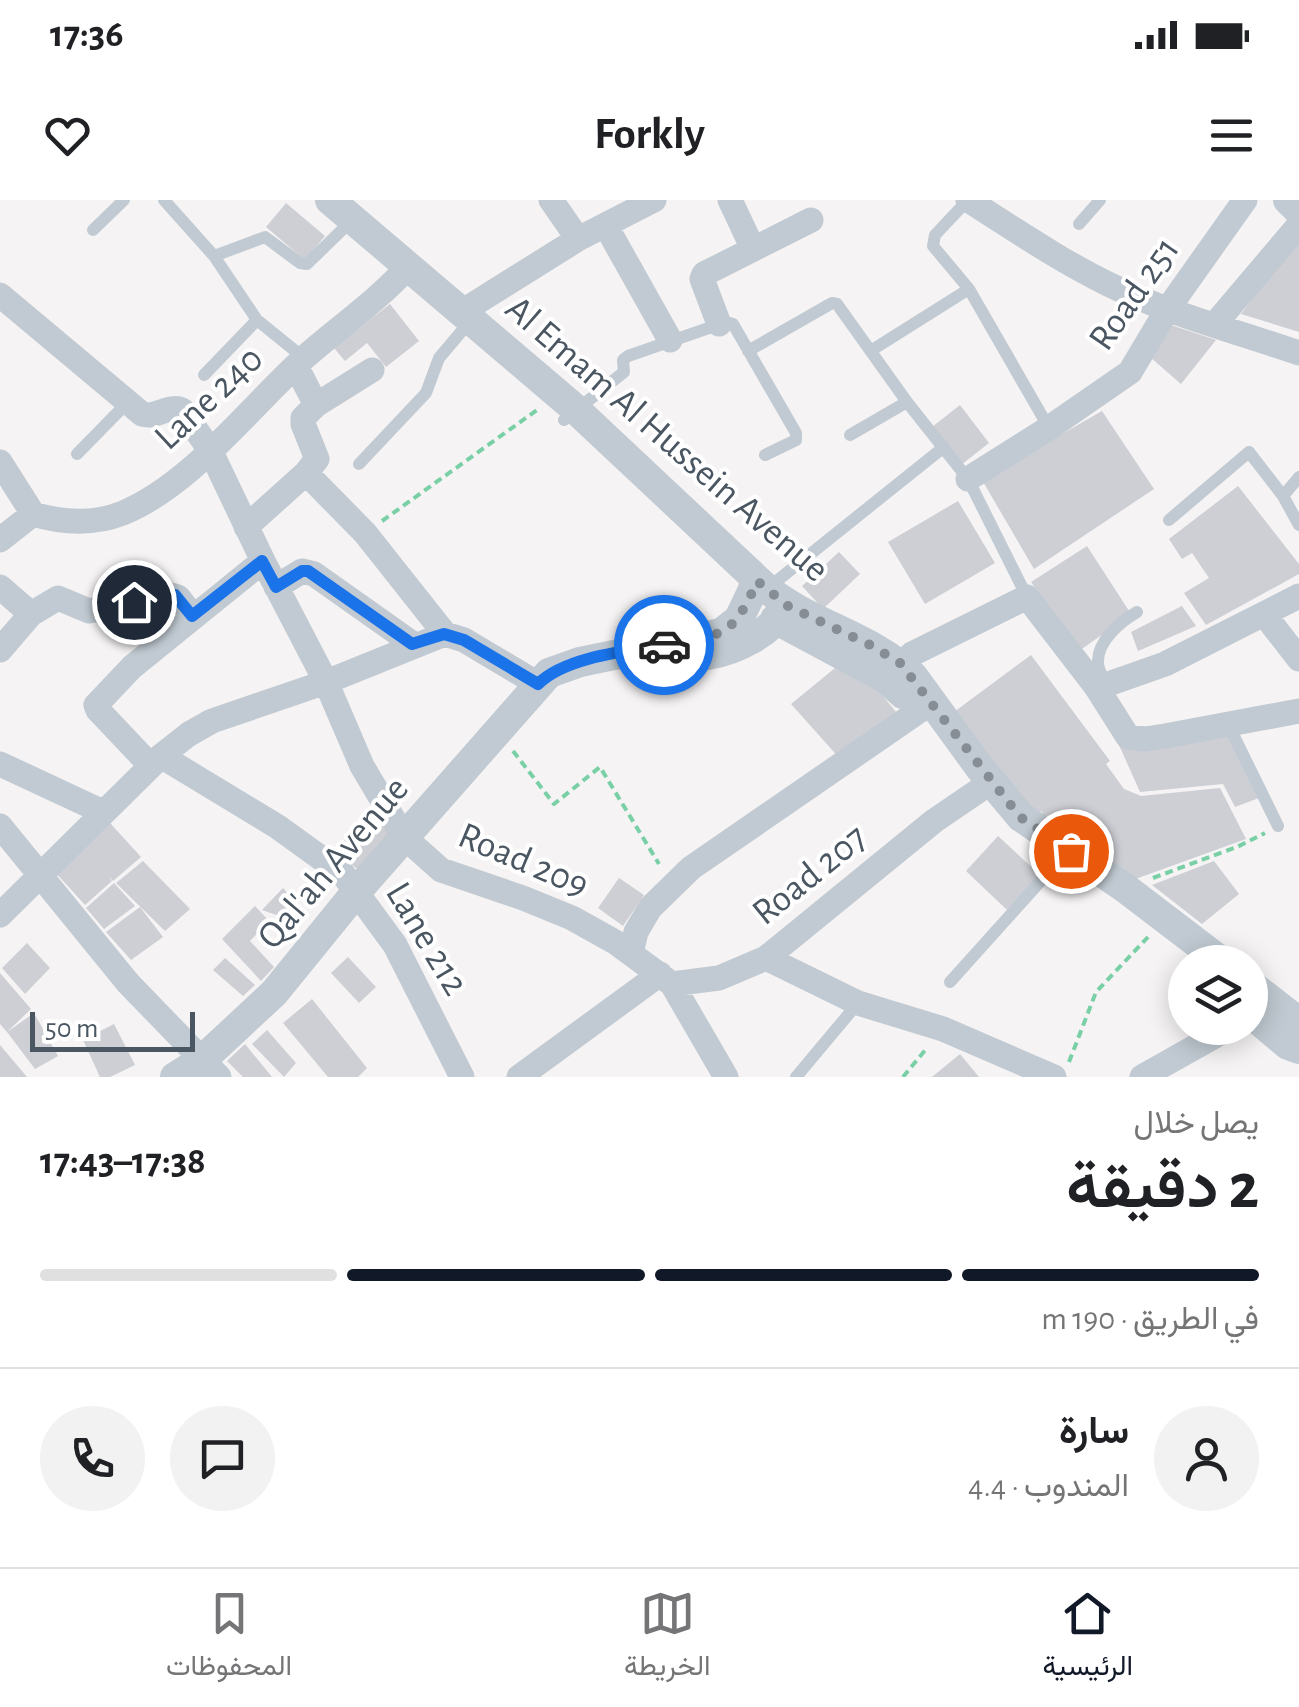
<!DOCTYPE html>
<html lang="ar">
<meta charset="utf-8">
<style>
:root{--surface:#fff;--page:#f2f2f2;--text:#202124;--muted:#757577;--line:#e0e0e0;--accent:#111827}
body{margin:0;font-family:"Alegreya Sans",Vazirmatn,sans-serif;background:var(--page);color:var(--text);direction:rtl;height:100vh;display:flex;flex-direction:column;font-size:38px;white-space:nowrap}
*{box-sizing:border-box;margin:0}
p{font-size:32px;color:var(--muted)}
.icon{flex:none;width:55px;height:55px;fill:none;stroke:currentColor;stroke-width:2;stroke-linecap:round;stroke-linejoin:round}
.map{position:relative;height:877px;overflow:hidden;direction:ltr}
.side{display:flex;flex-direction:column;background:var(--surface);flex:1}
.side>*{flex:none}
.fabs{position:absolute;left:1168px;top:745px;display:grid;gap:20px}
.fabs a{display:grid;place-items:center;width:100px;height:100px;border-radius:50%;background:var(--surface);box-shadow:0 5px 25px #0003;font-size:50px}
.scale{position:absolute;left:30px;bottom:25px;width:165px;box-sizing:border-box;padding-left:10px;border:5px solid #4a5661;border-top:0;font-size:28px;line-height:35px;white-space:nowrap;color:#4a5661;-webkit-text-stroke:8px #fff;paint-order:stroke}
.pin{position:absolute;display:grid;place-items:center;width:85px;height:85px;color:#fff;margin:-42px;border:5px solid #fff;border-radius:50%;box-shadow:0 2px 10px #0007}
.courier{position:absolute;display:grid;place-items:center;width:100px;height:100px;margin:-50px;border:8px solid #1a73e8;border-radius:50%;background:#fff;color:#222;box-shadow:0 2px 12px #0007}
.headline em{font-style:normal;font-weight:600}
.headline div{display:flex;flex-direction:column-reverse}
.headline{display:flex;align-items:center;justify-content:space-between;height:170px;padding:0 40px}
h1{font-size:65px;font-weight:600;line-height:75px}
.bar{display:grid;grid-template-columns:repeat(4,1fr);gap:15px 10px;align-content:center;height:120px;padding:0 40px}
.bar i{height:12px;border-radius:8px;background:var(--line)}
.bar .on{background:var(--accent)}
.bar p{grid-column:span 4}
.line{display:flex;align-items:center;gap:25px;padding:0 40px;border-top:2px solid var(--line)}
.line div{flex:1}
.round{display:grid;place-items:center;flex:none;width:105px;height:105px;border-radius:52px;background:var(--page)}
.status{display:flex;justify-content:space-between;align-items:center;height:70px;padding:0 50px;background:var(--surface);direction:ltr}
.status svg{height:28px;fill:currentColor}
header{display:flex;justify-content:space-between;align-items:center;height:130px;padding:0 40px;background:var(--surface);font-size:45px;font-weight:600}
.tabs{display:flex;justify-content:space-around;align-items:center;height:140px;border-top:2px solid var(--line);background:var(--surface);font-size:28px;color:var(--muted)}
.tabs a{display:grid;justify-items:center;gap:5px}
.tabs .on{color:var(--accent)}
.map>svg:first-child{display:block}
</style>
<div class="status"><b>17:36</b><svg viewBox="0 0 49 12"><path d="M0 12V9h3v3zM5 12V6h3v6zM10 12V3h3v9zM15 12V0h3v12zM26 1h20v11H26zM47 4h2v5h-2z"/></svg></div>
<header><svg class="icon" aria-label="menu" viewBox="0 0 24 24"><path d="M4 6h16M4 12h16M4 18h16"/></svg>Forkly<svg class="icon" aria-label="heart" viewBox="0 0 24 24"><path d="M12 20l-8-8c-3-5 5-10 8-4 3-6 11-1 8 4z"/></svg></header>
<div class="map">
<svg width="1299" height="877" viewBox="0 0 1299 877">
<rect width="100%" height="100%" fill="#f5f3f3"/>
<path fill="#cdcfd5" d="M286 3 325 36 305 60 266 27Z
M1295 40 1299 44V132L1241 114Z
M390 104 419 141 386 167 367 143 345 161 334 148Z
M1171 125 1216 140 1181 184 1150 157Z
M960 205 989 243 961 265 932 227Z
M1102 211 1154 289 1034 369 982 280Z
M1238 286 1299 364V374L1206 425 1184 393 1209 378 1192 353 1182 359 1169 339Z
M958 301 995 363 925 404 888 342Z
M1087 346 1131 414 1079 451 1031 382Z
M839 352 860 374 823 409 802 386Z
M1182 406 1196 426 1138 451 1131 432Z
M1031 455 1110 561 1106 564 1124 589 1141 596 1220 588 1246 639 1130 681 1060 636 1041 611 1033 618 954 512Z
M835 468 877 489 897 513 842 561 791 504Z
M1228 533 1259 598 1235 607 1223 584 1140 592 1119 545Z
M372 613 392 632 357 669 335 650Z
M110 623 141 657 113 681 109 676 112 681 85 705 55 672Z
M998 636 1040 675 1007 710 966 671Z
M143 661 190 709 165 731 116 683Z
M1214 661 1239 694 1202 724 1152 685Z
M619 678 644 695 623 726 598 708Z
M114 683 135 706 104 729 86 708Z
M283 688 299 706 288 719 262 710Z
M255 706 269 721 250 741 274 767 261 781 222 739Z
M140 707 163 737 131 760 106 732Z
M27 743 50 768 25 794 2 768Z
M348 757 376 787 359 803 331 773Z
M225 758 255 785 243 796 213 770Z
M0 773 31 809 7 832 0 824Z
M312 799 367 868 358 877H328L283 823Z
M34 813 58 856 35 869 7 832Z
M114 824 135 865 110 877H100L83 840Z
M267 830 296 863 284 877 252 844Z
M245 844 272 877H243L227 861Z
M0 845 27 877H0Z
M960 854 979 877H932Z"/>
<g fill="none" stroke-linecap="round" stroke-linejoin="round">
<path stroke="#7ad0a6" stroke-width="4" stroke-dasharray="8 5" stroke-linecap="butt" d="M382 321 537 210
M513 551 554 604 600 567 659 664
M1153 678 1237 647 1265 633
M1069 862 1096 792 1148 737
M903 877 927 848"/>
<path stroke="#c1cad2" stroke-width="12" d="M164 0 214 56 257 120 304 158
M968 0 935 35 933 46 969 89 1049 228
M1079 24 1100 0
M93 30 124 0
M214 56 265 37 300 63 307 64 343 29
M872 150 969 89
M748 151 832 103 837 104 907 202 968 279 1027 397
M204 175 257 120
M564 220 624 172 623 160 628 156 726 122 733 124 796 233V240L765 255
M850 235 907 202
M77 254 127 203
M359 264 426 193 439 158 461 132
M1283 296 1299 277
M1169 320 1249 252 1283 296 1299 325
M768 388 944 247
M1107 486C1104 480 1098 470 1098 463 1097 441 1120 422 1137 412
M1229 526 1278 626
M950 782 1057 663
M796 877 858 803"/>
<path stroke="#c1cad2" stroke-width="25" d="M551 0 578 39
M730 0 753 49
M968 0C1014 29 1059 60 1108 84 1169 114 1235 131 1299 153
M606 26 670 140
M0 95 142 214C156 219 168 204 182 210L210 250 263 361 326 482 362 566 404 637 441 670 523 698 572 718 615 742 672 784 726 877
M463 111 578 39 654 0
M719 124 702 79 704 74 811 20
M1215 124 1299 25
M316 205 372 170
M0 262 33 314
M306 273 365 333 445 434
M968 279 1049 228 1130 172 1167 110 1245 0
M246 327 306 273 317 259 303 224V218L316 205 296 166
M0 340 33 314C63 323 93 325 123 313 191 285 250 207 304 158 338 128 377 101 408 67
M0 387 31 414
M276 387 302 371 314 374 413 444
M1264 414 1299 459
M0 450 31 414 58 398 89 411 171 395 178 397 192 415
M885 478 912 454 1027 397 1097 488 1128 537 1145 539 1165 536 1299 511
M1097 488 1165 464 1299 396
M161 556 278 627 343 674 395 745 462 877
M0 564 103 612
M151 566 98 510 96 505 132 467 263 361
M0 626 128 783 219 877
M0 715 161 556 189 534 212 521 326 482 445 434 464 440 538 484
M631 753 636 732 650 708 691 668 932 502
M766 758 858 803 943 829 1054 877
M672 784 719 778 766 758 934 621 978 591
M519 877 660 774
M1142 877 1229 828"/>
<path stroke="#c1cad2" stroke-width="30" d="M330 0 572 206 767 389C812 425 871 436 913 476L980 568 1021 617 1125 688 1222 762
M1288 0 1299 11
M775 419 885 478 903 494
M708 455C737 450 770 433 786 408
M1250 784 1299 822
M1250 813 1288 845 1299 849
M175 877 202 860 274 793 357 691 549 473 580 462 721 433 739 419 757 381"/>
</g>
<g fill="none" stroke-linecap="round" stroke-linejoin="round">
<path stroke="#868d94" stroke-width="10" stroke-dasharray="0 18" d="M664 445C722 435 733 438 757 381L788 406 870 445 900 463 1020 617 1071 651"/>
<path stroke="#1a73e8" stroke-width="12" d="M134 402 175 395 192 416 262 361 276 387 302 371H308L412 444 444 434 464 440 538 484C565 457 626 451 664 445"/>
</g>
<g text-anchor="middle" stroke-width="8" stroke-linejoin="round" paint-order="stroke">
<g font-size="38" fill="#4a5661" stroke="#fff">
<text transform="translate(1133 93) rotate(-55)" y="13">Road 251</text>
<text transform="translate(208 197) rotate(-43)" y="13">Lane 240</text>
<text transform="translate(668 238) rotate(41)" y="13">Al Emam Al Hussein Avenue</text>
<text transform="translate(524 659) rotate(23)" y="13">Road 209</text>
<text transform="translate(332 662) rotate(-50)" y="13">Qal'ah Avenue</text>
<text transform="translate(809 674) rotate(-39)" y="13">Road 207</text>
<text transform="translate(428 738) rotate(59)" y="13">Lane 212</text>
</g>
</g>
</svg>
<div class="fabs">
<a><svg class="icon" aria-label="layers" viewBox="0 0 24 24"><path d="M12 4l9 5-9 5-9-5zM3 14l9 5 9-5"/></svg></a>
</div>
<div class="scale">50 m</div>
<div class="pin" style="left:1071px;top:651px;background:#ea580c"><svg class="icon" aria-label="bag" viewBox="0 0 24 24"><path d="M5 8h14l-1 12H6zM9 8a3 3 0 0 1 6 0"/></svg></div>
<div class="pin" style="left:134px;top:402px;background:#1f2937"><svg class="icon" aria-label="home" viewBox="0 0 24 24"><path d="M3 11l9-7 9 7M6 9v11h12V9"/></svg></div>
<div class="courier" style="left:664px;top:445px"><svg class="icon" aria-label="car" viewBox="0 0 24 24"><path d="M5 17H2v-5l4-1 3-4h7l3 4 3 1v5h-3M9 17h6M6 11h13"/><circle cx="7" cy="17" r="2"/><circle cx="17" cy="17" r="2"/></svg></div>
</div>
<section class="side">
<div class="headline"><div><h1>2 دقيقة</h1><p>يصل خلال</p></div><em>17:38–17:43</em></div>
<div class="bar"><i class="on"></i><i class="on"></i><i class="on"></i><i></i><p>في الطريق · 190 m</p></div>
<div class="line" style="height:180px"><a class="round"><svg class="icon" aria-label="person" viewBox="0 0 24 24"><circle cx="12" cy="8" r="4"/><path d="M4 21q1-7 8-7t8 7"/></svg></a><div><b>سارة</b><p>المندوب · 4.4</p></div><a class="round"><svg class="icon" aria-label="chat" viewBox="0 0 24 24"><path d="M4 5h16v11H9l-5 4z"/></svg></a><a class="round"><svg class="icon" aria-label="phone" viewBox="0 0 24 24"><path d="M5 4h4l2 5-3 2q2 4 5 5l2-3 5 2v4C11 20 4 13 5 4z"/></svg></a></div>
</section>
<nav class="tabs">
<a class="on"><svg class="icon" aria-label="home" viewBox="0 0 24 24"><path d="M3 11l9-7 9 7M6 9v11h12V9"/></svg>الرئيسية</a>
<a><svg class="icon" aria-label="map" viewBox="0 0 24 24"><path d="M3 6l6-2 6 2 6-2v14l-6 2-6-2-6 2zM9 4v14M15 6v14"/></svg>الخريطة</a>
<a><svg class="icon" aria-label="saved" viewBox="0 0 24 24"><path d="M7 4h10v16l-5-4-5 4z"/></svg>المحفوظات</a>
</nav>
